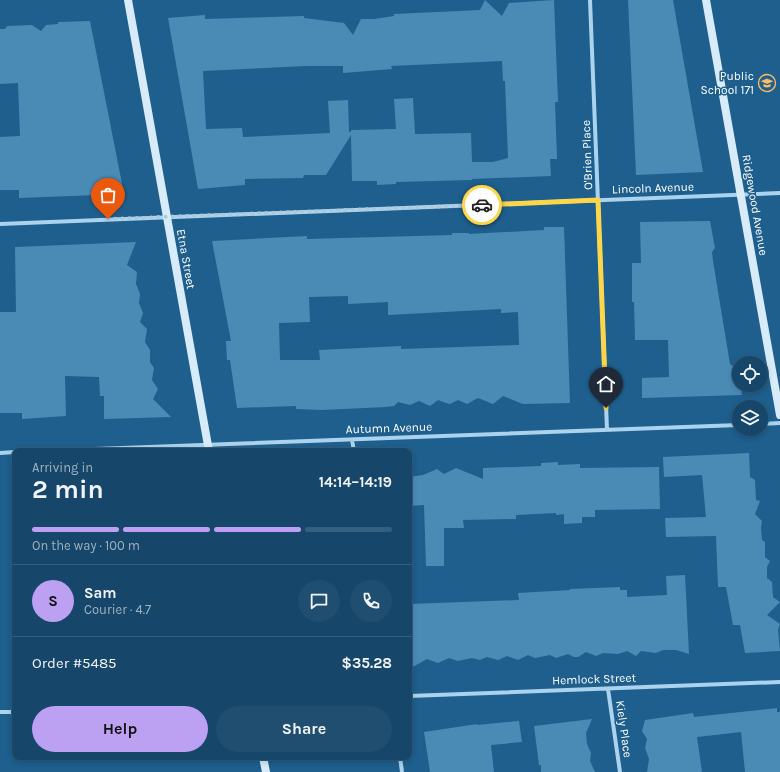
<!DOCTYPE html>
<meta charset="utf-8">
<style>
:root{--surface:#16476a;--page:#1f4e70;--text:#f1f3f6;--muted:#9eb2c1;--line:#355f7e;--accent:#bca0f2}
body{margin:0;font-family:Karla,sans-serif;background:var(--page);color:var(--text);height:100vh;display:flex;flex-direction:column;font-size:15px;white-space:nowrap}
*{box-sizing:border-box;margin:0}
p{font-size:13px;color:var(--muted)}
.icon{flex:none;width:22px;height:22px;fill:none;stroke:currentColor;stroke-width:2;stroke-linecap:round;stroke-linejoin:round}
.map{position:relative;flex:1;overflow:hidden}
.details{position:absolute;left:12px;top:448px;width:400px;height:312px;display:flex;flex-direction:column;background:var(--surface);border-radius:8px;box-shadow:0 2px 6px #0003,0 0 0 1px var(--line)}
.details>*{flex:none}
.controls{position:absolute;left:732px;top:356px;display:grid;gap:8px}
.controls a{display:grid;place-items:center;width:36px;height:36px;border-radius:50%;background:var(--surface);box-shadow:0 2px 6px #0003,0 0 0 1px var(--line);font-size:20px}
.pin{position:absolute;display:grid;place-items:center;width:34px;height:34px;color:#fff;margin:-41px -17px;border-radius:50% 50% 50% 0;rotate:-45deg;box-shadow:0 0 4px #0007}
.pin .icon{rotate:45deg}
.courier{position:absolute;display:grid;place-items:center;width:40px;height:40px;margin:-20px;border:3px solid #ffd54a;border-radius:50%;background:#fff;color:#222;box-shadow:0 1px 5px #0007}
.headline em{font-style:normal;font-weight:700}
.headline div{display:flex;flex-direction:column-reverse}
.headline{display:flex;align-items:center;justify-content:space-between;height:68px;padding:0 20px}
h1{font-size:26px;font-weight:700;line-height:30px}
.bar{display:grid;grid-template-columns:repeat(4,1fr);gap:6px 4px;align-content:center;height:48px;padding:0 20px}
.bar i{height:5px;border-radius:3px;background:var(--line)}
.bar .current{background:var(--accent)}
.bar p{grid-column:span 4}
.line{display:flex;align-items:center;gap:10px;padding:0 20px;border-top:1px solid var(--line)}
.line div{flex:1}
.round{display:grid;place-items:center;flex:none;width:42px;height:42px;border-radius:21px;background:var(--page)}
.primary-button{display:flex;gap:8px;margin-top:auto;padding:8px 20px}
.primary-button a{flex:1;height:46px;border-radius:24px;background:var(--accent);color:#111;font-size:16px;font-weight:700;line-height:46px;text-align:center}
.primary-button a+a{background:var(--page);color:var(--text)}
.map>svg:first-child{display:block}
</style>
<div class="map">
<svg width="780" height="772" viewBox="0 0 780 772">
<rect width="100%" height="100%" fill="#1e5f8d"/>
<path fill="#4a8bb6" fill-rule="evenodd" d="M485 0 502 16 509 3 554 0 558 102H555L557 159H550L551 176 472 179V180L396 182V184L377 185V181H352L351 135 326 175H304L303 178 245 179V185L198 189 168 18 205 15V19L304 16V18L344 23 353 35 361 19H374L394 16V14L480 10ZM502 61 503 81H505L508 158 493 162H472L471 133 415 134 413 98 394 99 396 129 351 130V132H349L348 100 328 101 330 133 243 137 242 128 206 129 203 71 306 66H343V73L392 69 391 66Z
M628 0H673L703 172 636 175Z
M90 21 124 194 19 198V190H0V137L20 136 18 83 0 84V29H5L7 26 32 25 41 31 46 25 58 24V22Z
M710 221 715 248 712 252 713 261 730 364 739 370V385H741L742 395 642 398V378L669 377 668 340H635L634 302H632V263H641L640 222Z
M544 227H564L570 403 523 404 503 396 493 404 478 398 467 404 458 400 450 404 446 403 438 400 430 406 419 401 410 405 398 402 394 406 386 407 322 410 296 409V406L237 408 230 360H227L226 341H231L212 241 307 236V239L452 235V233H469V234L544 230ZM348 296V304L388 302V315L501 309V313L518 312 519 345 401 349V346L319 350 320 360H280L279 323 310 322 309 297Z
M136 242 127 265 137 272 136 284 140 294 139 303 143 313 140 322 147 329 145 342 150 350V362L154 368 152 380 158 389 153 399 171 417 104 419V396H100L99 377 65 376 66 416 22 419V413H0V312H16L15 247Z
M749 453 750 477 755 480 756 500 760 501 755 514 762 521 761 528 762 540 765 542V557L770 561 767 567V578L772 582 773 597 780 602 767 615 780 624 778 630 780 651 745 653 740 625H733L726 587H718L716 536 666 537 665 518 706 517 702 475 664 477 663 457Z
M558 462V465L580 464V468L659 467 660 509 595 510V517H582V523L564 524V514L556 515V513L516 515V519L463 520 464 528H444V566H426L424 505 409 506V477L423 475 437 469 444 474 456 468 483 479V468L541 466V463Z
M685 575 689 654 676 650H663L656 653 641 651 636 656 627 651 618 654 603 653 596 656 586 652 578 657H574L568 654 556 658 550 655 535 658 528 655 518 660 507 656 498 660 487 657 480 660 472 658 458 661 449 658 438 663 427 659 411 668 409 604 519 600 518 593 570 590V589L620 587V590H627V597L667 595 666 576Z
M777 708V712H780V772H745L741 732 697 737 702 772H647L649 759 645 748 647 739 642 731 645 720 693 713 694 717Z
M592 719 586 733 587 744 591 753 590 761 595 772H541V765H539L534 726Z
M519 721 522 742 491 745 494 772H430L424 732 477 724V725Z"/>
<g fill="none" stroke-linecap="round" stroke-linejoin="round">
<path stroke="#abd3ed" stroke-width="4" d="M590 0 607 430
M0 224 780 193
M761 424 780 423
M352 440 354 451
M41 451 739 425
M0 453 15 452
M608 689 620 772
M409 696 780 682
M0 712H15
M400 757 402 772"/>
<path stroke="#d7ebf9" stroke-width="8" d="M128 0 209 451
M706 0 780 415
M263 757 266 772"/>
</g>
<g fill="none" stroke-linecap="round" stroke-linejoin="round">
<path stroke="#b0c7d7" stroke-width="4" stroke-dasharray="0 7.2" d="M108 219 482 205"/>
<path stroke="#ffd54a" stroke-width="5" d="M482 205 598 200 606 408"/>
</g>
<defs>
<g id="school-ring" transform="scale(0.9)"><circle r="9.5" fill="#1e5f8d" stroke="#fcbb69" stroke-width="1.5"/><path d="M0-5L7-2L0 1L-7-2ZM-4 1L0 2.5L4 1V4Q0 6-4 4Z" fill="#fcbb69"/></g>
</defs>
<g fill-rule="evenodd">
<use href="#school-ring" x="767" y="83"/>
</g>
<g text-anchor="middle" stroke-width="3" stroke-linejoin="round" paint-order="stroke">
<g font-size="12" fill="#fff" stroke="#1e5f8d" text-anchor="end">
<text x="754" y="80">Public<tspan x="754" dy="14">School 171</tspan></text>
</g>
<g font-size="12" fill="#fff" stroke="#1e5f8d">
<text transform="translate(587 155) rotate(-92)" y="4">O'Brien Place</text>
<text transform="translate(653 188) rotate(-2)" y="4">Lincoln Avenue</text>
<text transform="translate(755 205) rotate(80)" y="4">Ridgewood Avenue</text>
<text transform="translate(186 259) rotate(80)" y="4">Etna Street</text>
<text transform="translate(389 428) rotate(-2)" y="4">Autumn Avenue</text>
<text transform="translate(594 679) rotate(-2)" y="4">Hemlock Street</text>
<text transform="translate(624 729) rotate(82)" y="4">Kiely Place</text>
</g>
</g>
</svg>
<div class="controls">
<a><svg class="icon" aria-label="locate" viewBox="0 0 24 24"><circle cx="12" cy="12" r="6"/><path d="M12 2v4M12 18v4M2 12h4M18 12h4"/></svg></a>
<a><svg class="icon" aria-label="layers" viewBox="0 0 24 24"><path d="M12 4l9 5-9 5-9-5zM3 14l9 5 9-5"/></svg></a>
</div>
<div class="pin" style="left:108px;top:219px;background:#ea580c"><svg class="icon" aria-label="bag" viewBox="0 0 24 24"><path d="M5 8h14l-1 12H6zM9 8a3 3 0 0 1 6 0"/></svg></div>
<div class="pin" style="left:606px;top:408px;background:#1f2937"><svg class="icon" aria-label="home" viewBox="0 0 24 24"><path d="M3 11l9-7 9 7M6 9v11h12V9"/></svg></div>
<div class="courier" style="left:482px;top:205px"><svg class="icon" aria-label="car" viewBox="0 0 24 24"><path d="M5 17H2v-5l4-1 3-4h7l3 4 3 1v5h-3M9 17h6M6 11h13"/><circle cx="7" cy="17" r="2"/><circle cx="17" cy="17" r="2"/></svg></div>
<section class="details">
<div class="headline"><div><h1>2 min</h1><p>Arriving in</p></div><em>14:14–14:19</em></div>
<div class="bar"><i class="current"></i><i class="current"></i><i class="current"></i><i></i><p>On the way · 100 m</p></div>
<div class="line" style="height:72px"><b class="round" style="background:var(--accent);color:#111">S</b><div><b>Sam</b><p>Courier · 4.7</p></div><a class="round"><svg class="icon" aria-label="chat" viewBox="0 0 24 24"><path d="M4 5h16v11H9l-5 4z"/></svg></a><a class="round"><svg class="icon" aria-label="phone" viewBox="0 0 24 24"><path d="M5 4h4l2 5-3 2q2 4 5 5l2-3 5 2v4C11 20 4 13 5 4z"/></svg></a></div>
<div class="line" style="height:52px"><div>Order #5485</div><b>$35.28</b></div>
<div class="primary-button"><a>Help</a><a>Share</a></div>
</section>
</div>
